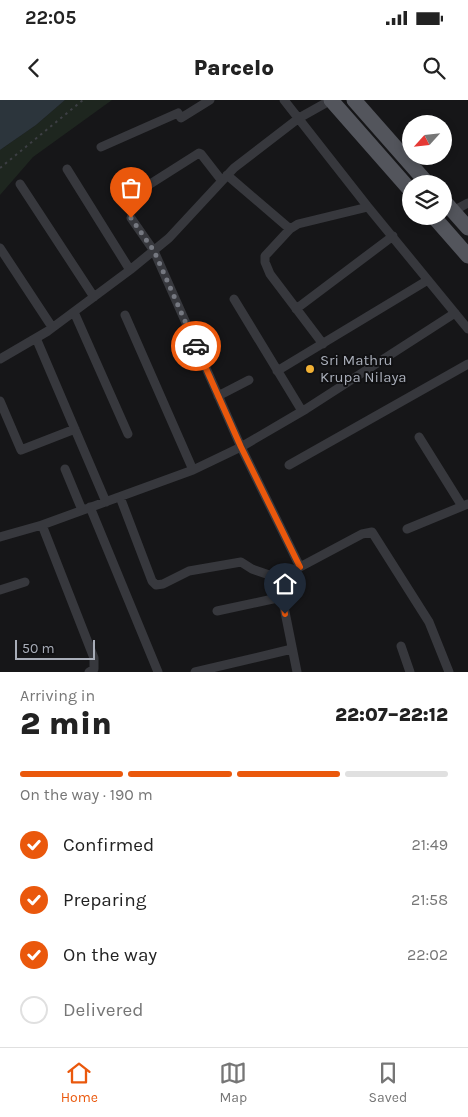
<!DOCTYPE html>
<meta charset="utf-8">
<style>
:root{--surface:#fff;--page:#f6f6f6;--text:#222;--muted:#767676;--line:#e0e0e0;--accent:#ea580c}
body{margin:0;font-family:Karla,sans-serif;background:var(--page);color:var(--text);height:100vh;display:flex;flex-direction:column;font-size:19px;white-space:nowrap}
*{box-sizing:border-box;margin:0}
p{font-size:16px;color:var(--muted)}
.icon{flex:none;width:28px;height:28px;fill:none;stroke:currentColor;stroke-width:2;stroke-linecap:round;stroke-linejoin:round}
.map{position:relative;height:572px;overflow:hidden}
.details{display:flex;flex-direction:column;background:var(--surface);flex:1}
.details>*{flex:none}
.needle{width:32px;rotate:243deg}
.controls{position:absolute;left:402px;top:15px;display:grid;gap:10px}
.controls a{display:grid;place-items:center;width:50px;height:50px;border-radius:50%;background:var(--surface);box-shadow:0 2px 8px #0003;font-size:25px}
.scale{position:absolute;left:15px;bottom:12px;width:80px;box-sizing:border-box;padding-left:5px;border:2px solid #a8adb8;border-top:0;font-size:14px;line-height:18px;white-space:nowrap;color:#a8adb8;-webkit-text-stroke:4px #111113;paint-order:stroke}
.pin{position:absolute;display:grid;place-items:center;width:42px;height:42px;color:#fff;margin:-51px -21px;border-radius:50% 50% 50% 0;rotate:-45deg;box-shadow:0 0 5px #0007}
.pin .icon{rotate:45deg}
.courier{position:absolute;display:grid;place-items:center;width:50px;height:50px;margin:-25px;border:4px solid #ea580c;border-radius:50%;background:#fff;color:#222;box-shadow:0 1px 6px #0007}
.summary em{font-style:normal;font-weight:800}
.summary div{display:flex;flex-direction:column-reverse}
.summary{display:flex;align-items:center;justify-content:space-between;height:85px;padding:0 20px}
h1{font-size:32px;font-weight:800;line-height:38px}
.bar{display:grid;grid-template-columns:repeat(4,1fr);gap:8px 5px;align-content:center;height:60px;padding:0 20px}
.bar i{height:6px;border-radius:4px;background:var(--line)}
.bar .on{background:var(--accent)}
.bar p{grid-column:span 4}
ol{padding:0 20px;list-style:none}
li{display:flex;align-items:center;gap:15px;height:55px}
li p{margin-inline-start:auto}
li .icon{padding:5px;border-radius:50%;background:var(--accent);color:#fff;stroke-width:4}
li:last-child{color:var(--muted)}
li i{width:28px;height:28px;border:2px solid var(--line);border-radius:50%}
.status{display:flex;justify-content:space-between;align-items:center;height:35px;padding:0 25px;background:var(--surface);direction:ltr}
.status svg{height:14px;fill:currentColor}
header{display:flex;justify-content:space-between;align-items:center;height:65px;padding:0 20px;background:var(--surface);font-size:22px;font-weight:800}
.tab-bar{display:flex;justify-content:space-around;align-items:center;height:70px;border-top:1px solid var(--line);background:var(--surface);font-size:14px;color:var(--muted)}
.tab-bar a{display:grid;justify-items:center;gap:2px}
.tab-bar .on{color:var(--accent)}
.map>svg:first-child{display:block}
</style>
<div class="status"><b>22:05</b><svg viewBox="0 0 49 12"><path d="M0 12V9h3v3zM5 12V6h3v6zM10 12V3h3v9zM15 12V0h3v12zM26 1h20v11H26zM47 4h2v5h-2z"/></svg></div>
<header><svg class="icon" aria-label="back" viewBox="0 0 24 24"><path d="M15 5l-7 7 7 7"/></svg>Parcelo<svg class="icon" aria-label="search" viewBox="0 0 24 24"><circle cx="10" cy="10" r="6"/><path d="M15 15l6 6"/></svg></header>
<div class="map">
<svg width="468" height="572" viewBox="0 0 468 572">
<rect width="100%" height="100%" fill="#161618"/>
<path fill="#1e261f" d="M65 0H112L33 57 0 95V50L36 25Z"/>
<path fill="#2c353c" d="M0 0H65L36 25 0 50Z"/>
<g fill="none" stroke-linecap="round" stroke-linejoin="round">
<path stroke="#3d3f44" stroke-width="2" stroke-dasharray="2.5 4" stroke-linecap="butt" d="M0 68 83 0"/>
<path stroke="#37383d" stroke-width="9" d="M284 0 368 107 468 229
M101 47 178 13 181 18 210 0
M67 69 130 170
M227 75 290 129
M20 84 94 197
M147 86 199 53 201 54 222 81
M453 111 468 103
M131 118 154 151 241 347 300 467 278 478 282 497
M0 148 52 227
M234 199 302 311
M296 209 393 136
M74 212 128 334
M125 215 193 370
M36 238 106 402
M323 244 270 174 265 162V156L290 129 298 124 368 107
M0 259 48 231 130 170 169 138 234 68 299 18 331 0
M277 271 428 180
M218 296 249 280
M0 301 21 350 75 329
M419 337 462 406
M289 365 468 264
M65 369 82 410
M120 397 152 481 156 485 163 484 189 471 241 462 252 469 278 478
M90 407 158 572
M42 425 94 558V569L89 572
M407 429 468 404
M0 437 42 425 193 370 241 347 306 309 455 213
M300 467 362 434 372 432 429 522 449 572
M0 490 25 482
M217 511 282 497 297 572
M401 546 410 572
M195 572 292 549"/>
<path stroke="#53555c" stroke-width="15" d="M331 0 411 91
M354 0 428 84
M444 101 468 128
M433 116 468 156"/>
</g>
<g fill="none" stroke-linecap="round" stroke-linejoin="round">
<path stroke="#757880" stroke-width="5" stroke-dasharray="0 9" d="M131 118 154 151 196 246"/>
<path stroke="#ea580c" stroke-width="6" d="M196 246 241 347 300 467 278 478 285 514"/>
</g>
<circle fill="#f2b134" stroke="#111113" stroke-width="2" cx="310" cy="269" r="5"/>
<g text-anchor="middle" stroke-width="4" stroke-linejoin="round" paint-order="stroke">
<g font-size="15" fill="#a8adb8" stroke="#111113" text-anchor="start">
<text x="320" y="265">Sri Mathru<tspan x="320" dy="17">Krupa Nilaya</tspan></text>
</g>
</g>
</svg>
<div class="controls">
<a><svg class="needle" viewBox="-14 -14 28 28"><path d="M0-13l5 13h-10z" fill="#e53935"/><path d="M0 13l5-13h-10z" fill="#767676"/></svg></a>
<a><svg class="icon" aria-label="layers" viewBox="0 0 24 24"><path d="M12 4l9 5-9 5-9-5zM3 14l9 5 9-5"/></svg></a>
</div>
<div class="scale">50 m</div>
<div class="pin" style="left:131px;top:118px;background:#ea580c"><svg class="icon" aria-label="bag" viewBox="0 0 24 24"><path d="M5 8h14l-1 12H6zM9 8a3 3 0 0 1 6 0"/></svg></div>
<div class="pin" style="left:285px;top:514px;background:#1f2937"><svg class="icon" aria-label="home" viewBox="0 0 24 24"><path d="M3 11l9-7 9 7M6 9v11h12V9"/></svg></div>
<div class="courier" style="left:196px;top:246px"><svg class="icon" aria-label="car" viewBox="0 0 24 24"><path d="M5 17H2v-5l4-1 3-4h7l3 4 3 1v5h-3M9 17h6M6 11h13"/><circle cx="7" cy="17" r="2"/><circle cx="17" cy="17" r="2"/></svg></div>
</div>
<section class="details">
<div class="summary"><div><h1>2 min</h1><p>Arriving in</p></div><em>22:07–22:12</em></div>
<div class="bar"><i class="on"></i><i class="on"></i><i class="on"></i><i></i><p>On the way · 190 m</p></div>
<ol>
<li><svg class="icon" aria-label="check" viewBox="0 0 24 24"><path d="M5 12l5 5 9-10"/></svg>Confirmed<p>21:49</p></li>
<li><svg class="icon" aria-label="check" viewBox="0 0 24 24"><path d="M5 12l5 5 9-10"/></svg>Preparing<p>21:58</p></li>
<li><svg class="icon" aria-label="check" viewBox="0 0 24 24"><path d="M5 12l5 5 9-10"/></svg>On the way<p>22:02</p></li>
<li><i></i>Delivered</li>
</ol>
</section>
<nav class="tab-bar">
<a class="on"><svg class="icon" aria-label="home" viewBox="0 0 24 24"><path d="M3 11l9-7 9 7M6 9v11h12V9"/></svg>Home</a>
<a><svg class="icon" aria-label="map" viewBox="0 0 24 24"><path d="M3 6l6-2 6 2 6-2v14l-6 2-6-2-6 2zM9 4v14M15 6v14"/></svg>Map</a>
<a><svg class="icon" aria-label="saved" viewBox="0 0 24 24"><path d="M7 4h10v16l-5-4-5 4z"/></svg>Saved</a>
</nav>
